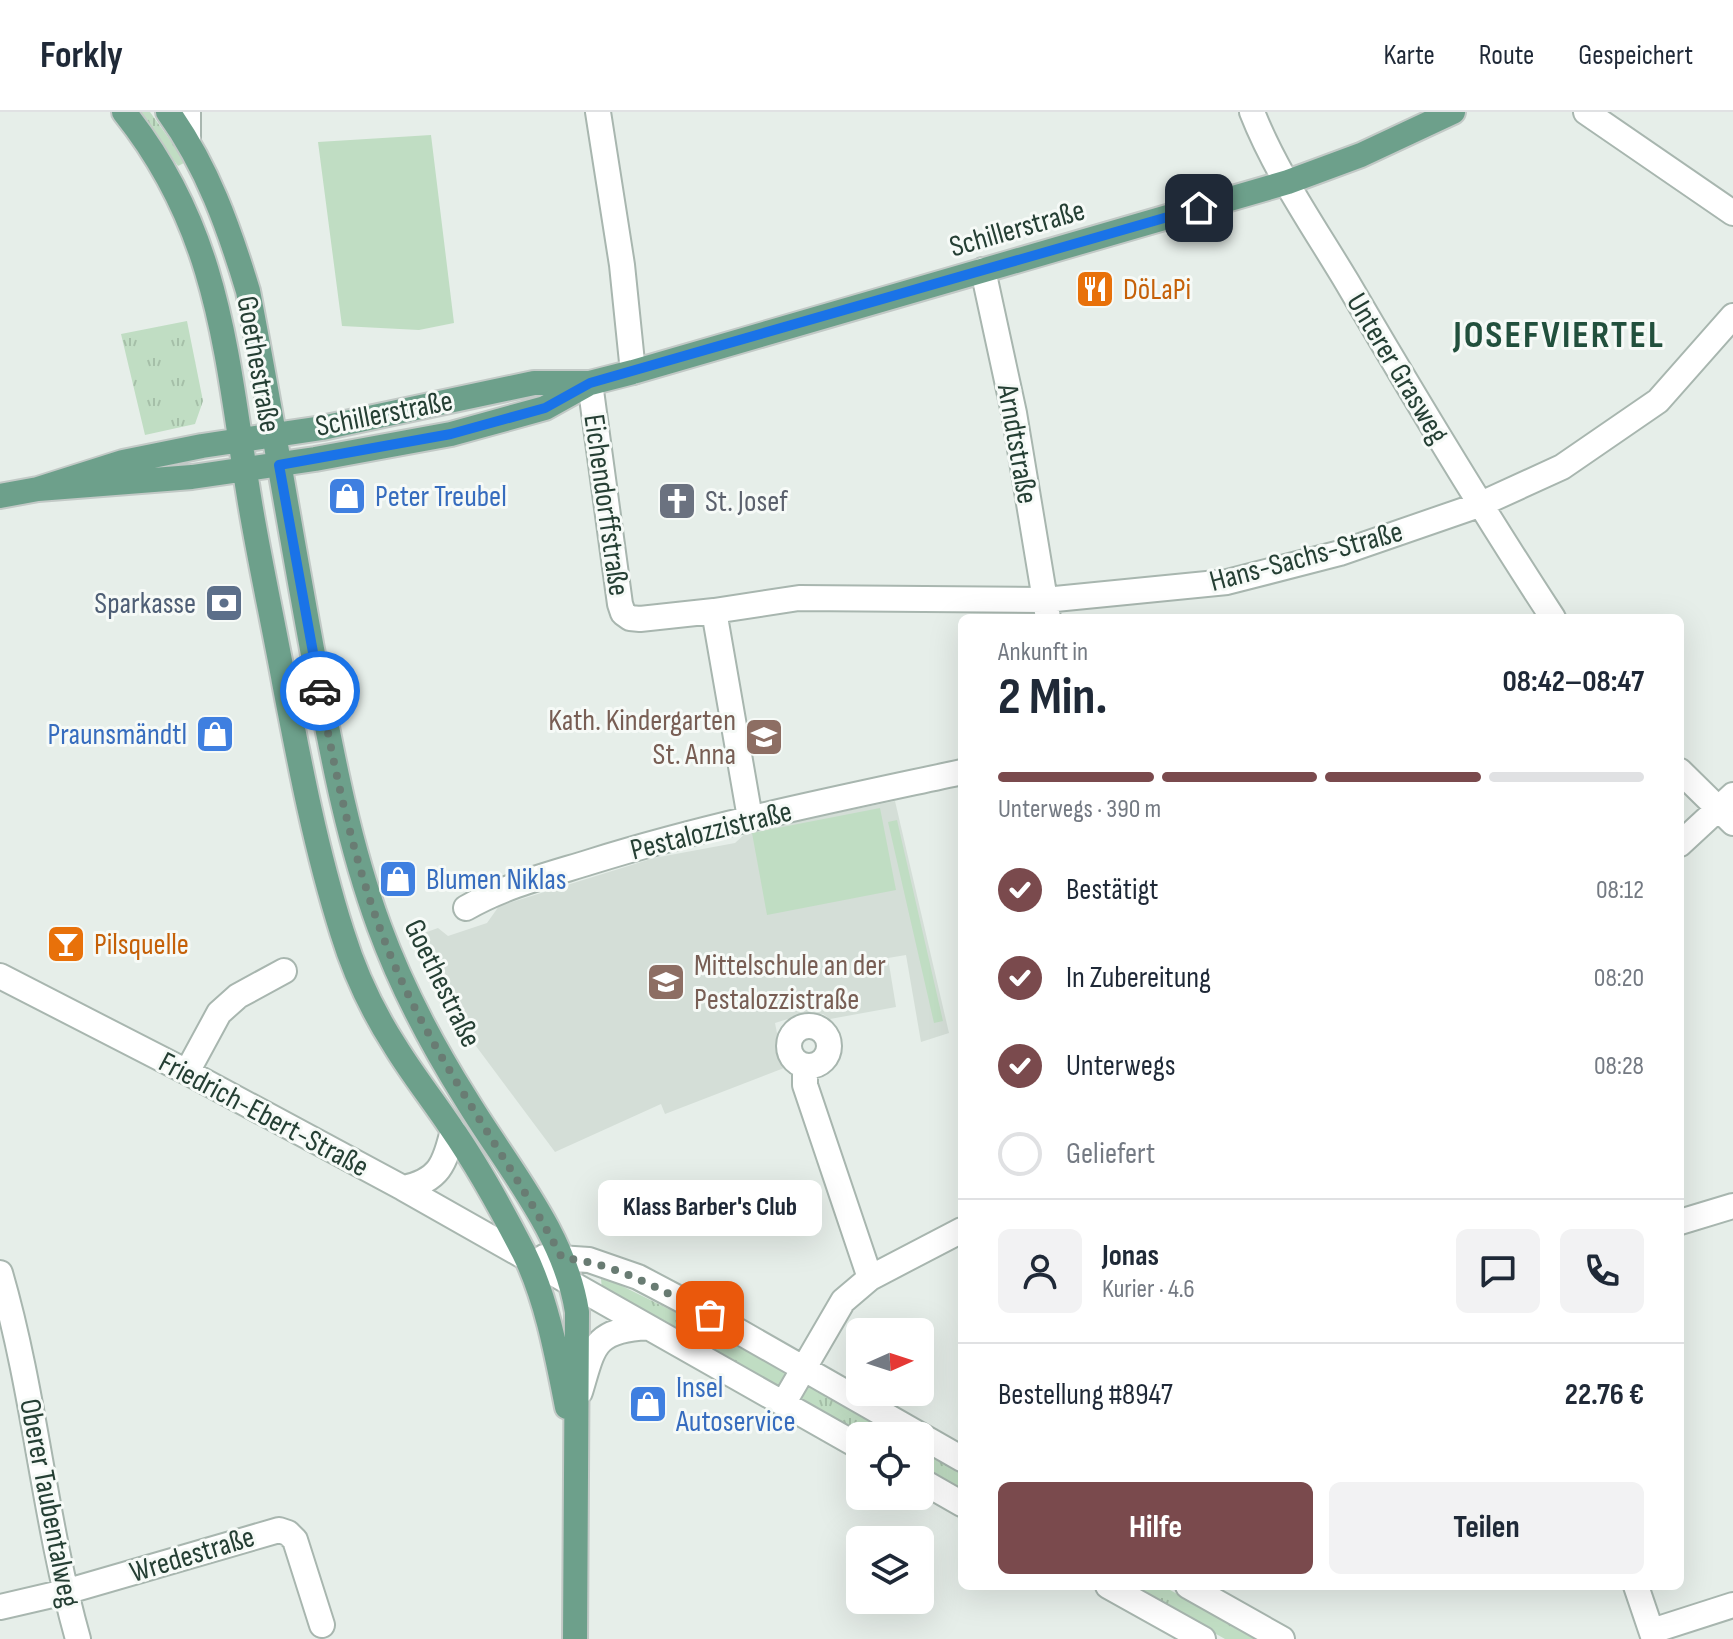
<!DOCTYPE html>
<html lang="de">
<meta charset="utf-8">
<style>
:root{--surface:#fff;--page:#f2f2f3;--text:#1f2937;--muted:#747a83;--line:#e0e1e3;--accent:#7a4a4d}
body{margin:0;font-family:"Sofia Sans Condensed",sans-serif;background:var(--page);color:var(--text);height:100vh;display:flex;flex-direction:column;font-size:30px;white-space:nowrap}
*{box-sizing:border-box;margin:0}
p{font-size:26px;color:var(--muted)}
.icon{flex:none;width:44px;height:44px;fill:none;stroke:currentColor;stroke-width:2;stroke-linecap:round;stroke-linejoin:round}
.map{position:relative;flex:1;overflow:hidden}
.drawer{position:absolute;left:958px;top:502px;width:726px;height:976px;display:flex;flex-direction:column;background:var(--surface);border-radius:12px;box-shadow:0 8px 32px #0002}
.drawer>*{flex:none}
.needle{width:52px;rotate:87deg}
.fabs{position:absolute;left:846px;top:1206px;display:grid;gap:16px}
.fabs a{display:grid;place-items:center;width:88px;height:88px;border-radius:12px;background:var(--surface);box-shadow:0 8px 32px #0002;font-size:40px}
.pin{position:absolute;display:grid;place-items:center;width:68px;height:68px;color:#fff;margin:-34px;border-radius:16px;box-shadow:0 4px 12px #0006}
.courier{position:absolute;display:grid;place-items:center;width:80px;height:80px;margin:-40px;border:6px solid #1a73e8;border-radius:50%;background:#fff;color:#222;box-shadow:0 2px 10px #0007}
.bubble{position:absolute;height:56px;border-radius:12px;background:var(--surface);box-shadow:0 8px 32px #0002;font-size:26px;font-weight:700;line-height:56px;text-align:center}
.head em{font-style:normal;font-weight:700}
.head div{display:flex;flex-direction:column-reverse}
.head{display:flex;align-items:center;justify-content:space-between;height:136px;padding:0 40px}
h1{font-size:52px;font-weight:700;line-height:60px}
.bar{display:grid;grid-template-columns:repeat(4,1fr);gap:12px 8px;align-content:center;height:96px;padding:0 40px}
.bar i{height:10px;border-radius:6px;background:var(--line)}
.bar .selected{background:var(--accent)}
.bar p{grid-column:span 4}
.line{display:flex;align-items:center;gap:20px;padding:0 40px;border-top:2px solid var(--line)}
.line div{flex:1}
.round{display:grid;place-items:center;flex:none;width:84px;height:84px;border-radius:12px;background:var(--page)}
ol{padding:0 40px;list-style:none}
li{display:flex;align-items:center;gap:24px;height:88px}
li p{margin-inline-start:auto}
li .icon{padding:8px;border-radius:50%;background:var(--accent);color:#fff;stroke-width:4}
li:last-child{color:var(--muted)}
li i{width:44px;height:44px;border:4px solid var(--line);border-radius:50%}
.action{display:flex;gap:16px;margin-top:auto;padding:16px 40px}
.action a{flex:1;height:92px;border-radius:12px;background:var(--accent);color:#fff;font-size:32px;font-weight:700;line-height:92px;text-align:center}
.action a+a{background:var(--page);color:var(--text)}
header{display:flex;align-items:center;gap:48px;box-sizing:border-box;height:112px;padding:0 40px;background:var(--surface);border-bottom:2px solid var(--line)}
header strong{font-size:38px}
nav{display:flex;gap:44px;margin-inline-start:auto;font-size:28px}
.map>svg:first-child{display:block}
</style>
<header>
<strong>Forkly</strong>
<nav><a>Karte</a><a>Route</a><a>Gespeichert</a></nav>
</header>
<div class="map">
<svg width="1733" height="1527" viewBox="0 0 1733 1527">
<defs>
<pattern id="grass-tufts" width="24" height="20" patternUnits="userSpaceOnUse" patternTransform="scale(2)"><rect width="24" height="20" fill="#c0ddc3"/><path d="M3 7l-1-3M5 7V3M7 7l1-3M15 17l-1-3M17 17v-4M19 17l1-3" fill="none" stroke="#a5bfa8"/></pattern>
</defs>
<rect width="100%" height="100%" fill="#e6eee9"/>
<path fill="#d4ded7" d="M895 689 949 921 921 930 906 843 888 846 896 895 830 907 823 902 807 901 775 911 784 956 665 1002 661 992 555 1040 470 926 425 841 432 838 424 821 438 816 448 824 487 811 499 794 654 746 735 731 748 719Z"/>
<path fill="url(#grass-tufts)" d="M138 0H150L186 50 178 54Z
M187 209 203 289 195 312 145 323 121 222Z
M601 1167 616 1171 709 1217 897 1324H863L602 1177Z
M920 1337 962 1361V1381L920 1357Z
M1131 1474H1163L1257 1527H1225Z"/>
<path fill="#c0ddc3" d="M431 23 454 211 419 218 342 214 318 30Z
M880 696 896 778 767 803 752 721Z
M897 708 943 909 934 911 888 710Z"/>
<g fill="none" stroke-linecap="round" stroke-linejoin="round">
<g stroke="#a8b6af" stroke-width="28">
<path id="minor" d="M188 0V28
M598 0 622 153 633 260
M1252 0C1275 59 1314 115 1347 170 1413 283 1481 396 1553 506
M1586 0 1733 101
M983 158 1014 301 1048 506
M590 271 620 492 623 501 630 506 640 507 714 499 799 486 1045 488 1227 470 1340 441 1479 393 1562 355 1658 289 1733 204
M714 499 750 706
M1680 659 1733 711
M1680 732 1733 683
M466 796C504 774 548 763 590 750 712 712 837 687 962 660
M0 864 187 960 403 1076 860 1335
M789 934a20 20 0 1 1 40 0a20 20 0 1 1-40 0Z
M805 954V973L870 1166
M187 960 219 901 238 884 284 859
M403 1076C439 1069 445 1052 453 1018
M1680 1110 1733 1094
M544 1145 589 1148 638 1165 710 1203 962 1347
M0 1161C35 1281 44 1407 78 1527
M580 1280C594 1234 593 1219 647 1215
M783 1292 843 1189 870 1166 962 1118
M920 1368 962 1392
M1108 1474 1203 1527
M1188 1474 1282 1527
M1636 1474 1654 1527
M0 1495 65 1480 279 1418 288 1421 295 1428 322 1513
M1652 1519 1733 1493"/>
</g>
<g stroke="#c2c9c6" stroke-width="28">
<path id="major" d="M124 0C221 121 226 245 250 391 260 451 273 510 284 570 300 654 316 738 342 820 354 859 373 900 395 934 412 962 432 987 450 1014 478 1054 502 1098 524 1141 547 1188 557 1244 567 1295
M168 0C207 54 229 116 248 179 271 299 290 418 312 537 330 631 346 724 379 814 401 874 432 933 466 987 507 1055 565 1121 577 1200L575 1527
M38 377 123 350 202 334 322 316 534 271H590L633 260 1288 70 1361 43 1453 0
M0 384 38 377 192 365 315 347 451 322 545 296 588 272"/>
</g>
<use href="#minor" stroke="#fff" stroke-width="24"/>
<use href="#major" stroke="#6da08b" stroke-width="24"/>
</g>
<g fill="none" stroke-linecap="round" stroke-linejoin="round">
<path stroke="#697c73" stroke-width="8" stroke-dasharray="0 14.4" d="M320 579C338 675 358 771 398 861 443 961 511 1049 562 1146 617 1151 662 1179 710 1203"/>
<path stroke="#1a73e8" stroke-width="10" d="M320 579 279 353 451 322 545 296 590 271 1199 96"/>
</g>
<defs>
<g id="restaurant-square" transform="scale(2)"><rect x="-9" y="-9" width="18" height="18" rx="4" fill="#e8710a" stroke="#f6faf7"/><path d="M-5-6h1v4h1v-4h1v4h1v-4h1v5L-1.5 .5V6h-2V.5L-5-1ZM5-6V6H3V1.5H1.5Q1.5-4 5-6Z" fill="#fff"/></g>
<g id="shop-square" transform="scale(2)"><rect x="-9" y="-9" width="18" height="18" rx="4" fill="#3f7fe0" stroke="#f6faf7"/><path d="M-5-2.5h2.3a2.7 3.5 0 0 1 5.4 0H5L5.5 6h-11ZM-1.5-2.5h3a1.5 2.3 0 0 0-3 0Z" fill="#fff"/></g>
<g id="church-square" transform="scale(2)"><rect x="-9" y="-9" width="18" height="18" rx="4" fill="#6b7280" stroke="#f6faf7"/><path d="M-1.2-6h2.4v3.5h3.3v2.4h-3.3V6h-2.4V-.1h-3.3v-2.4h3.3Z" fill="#fff"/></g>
<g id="bank-square" transform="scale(2)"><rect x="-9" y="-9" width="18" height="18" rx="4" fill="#5c6f8a" stroke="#f6faf7"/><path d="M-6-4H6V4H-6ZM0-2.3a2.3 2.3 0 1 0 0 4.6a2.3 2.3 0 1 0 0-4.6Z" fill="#fff"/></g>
<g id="school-square" transform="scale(2)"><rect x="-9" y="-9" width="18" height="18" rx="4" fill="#8d6e63" stroke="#f6faf7"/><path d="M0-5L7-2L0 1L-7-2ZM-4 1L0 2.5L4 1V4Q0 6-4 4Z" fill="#fff"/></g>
<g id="bar-square" transform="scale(2)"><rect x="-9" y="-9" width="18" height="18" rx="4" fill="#e8710a" stroke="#f6faf7"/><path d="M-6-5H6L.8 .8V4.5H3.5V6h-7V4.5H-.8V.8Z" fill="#fff"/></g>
</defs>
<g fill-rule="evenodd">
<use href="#restaurant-square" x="1095" y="177"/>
<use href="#shop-square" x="347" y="384"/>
<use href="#church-square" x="677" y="389"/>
<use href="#bank-square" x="224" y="491"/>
<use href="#shop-square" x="215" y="622"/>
<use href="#school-square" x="764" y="625"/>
<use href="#shop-square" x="398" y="767"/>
<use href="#bar-square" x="66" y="832"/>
<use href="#school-square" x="666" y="870"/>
<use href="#shop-square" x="648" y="1292"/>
</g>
<g text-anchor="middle" stroke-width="6" stroke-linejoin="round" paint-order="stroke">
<g font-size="30" fill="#253f34" stroke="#f6faf7">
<text transform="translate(1017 116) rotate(-16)" y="10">Schillerstraße</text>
<text transform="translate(259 252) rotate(80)" y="10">Goethestraße</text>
<text transform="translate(1398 256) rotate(59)" y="10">Unterer Grasweg</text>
<text transform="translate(384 301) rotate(-11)" y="10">Schillerstraße</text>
<text transform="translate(1018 332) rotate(80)" y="10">Arndtstraße</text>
<text transform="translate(607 393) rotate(82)" y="10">Eichendorffstraße</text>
<text transform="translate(1306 444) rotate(-15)" y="10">Hans-Sachs-Straße</text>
<text transform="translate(711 718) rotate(-14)" y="10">Pestalozzistraße</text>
<text transform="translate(443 871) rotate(64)" y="10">Goethestraße</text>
<text transform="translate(264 1002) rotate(28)" y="10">Friedrich-Ebert-Straße</text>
<text transform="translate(50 1391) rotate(79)" y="10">Oberer Taubentalweg</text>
<text transform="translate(192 1442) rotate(-17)" y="10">Wredestraße</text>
</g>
<g font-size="30" fill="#c56008" stroke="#f6faf7" text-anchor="start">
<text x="1123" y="187">DöLaPi</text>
<text x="94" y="842">Pilsquelle</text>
</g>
<g font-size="30" fill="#366cbe" stroke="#f6faf7" text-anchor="start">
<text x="375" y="394">Peter Treubel</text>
<text x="187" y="632" text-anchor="end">Praunsmändtl</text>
<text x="426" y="777">Blumen Niklas</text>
<text x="676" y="1285">Insel<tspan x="676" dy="34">Autoservice</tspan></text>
</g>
<g font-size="30" fill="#5b616d" stroke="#f6faf7" text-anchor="start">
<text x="705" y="399">St. Josef</text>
</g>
<g font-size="30" fill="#4e5e75" stroke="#f6faf7" text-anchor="end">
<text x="196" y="501">Sparkasse</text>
</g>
<g font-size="30" fill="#785e54" stroke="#f6faf7" text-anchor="end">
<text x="736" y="618">Kath. Kindergarten<tspan x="736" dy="34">St. Anna</tspan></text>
<text x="694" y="863" text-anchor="start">Mittelschule an der<tspan x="694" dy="34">Pestalozzistraße</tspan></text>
</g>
<g font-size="38" font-weight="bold" letter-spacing="2" fill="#22503d" stroke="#f6faf7">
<text x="1559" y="235">JOSEFVIERTEL</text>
</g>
</g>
</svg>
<div class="fabs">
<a><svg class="needle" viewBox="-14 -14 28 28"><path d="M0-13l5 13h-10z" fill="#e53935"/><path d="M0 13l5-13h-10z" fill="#747a83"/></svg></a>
<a><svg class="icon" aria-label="locate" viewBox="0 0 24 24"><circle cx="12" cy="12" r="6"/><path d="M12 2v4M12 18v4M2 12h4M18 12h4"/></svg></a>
<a><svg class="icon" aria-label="layers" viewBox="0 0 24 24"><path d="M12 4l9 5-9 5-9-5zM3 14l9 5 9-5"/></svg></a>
</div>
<div class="pin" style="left:710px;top:1203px;background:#ea580c"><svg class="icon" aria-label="bag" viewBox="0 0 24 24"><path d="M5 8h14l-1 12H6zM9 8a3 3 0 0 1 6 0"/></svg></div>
<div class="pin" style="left:1199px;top:96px;background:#1f2937"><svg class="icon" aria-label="home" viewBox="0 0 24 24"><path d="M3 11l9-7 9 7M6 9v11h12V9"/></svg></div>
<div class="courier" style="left:320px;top:579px"><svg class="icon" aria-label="car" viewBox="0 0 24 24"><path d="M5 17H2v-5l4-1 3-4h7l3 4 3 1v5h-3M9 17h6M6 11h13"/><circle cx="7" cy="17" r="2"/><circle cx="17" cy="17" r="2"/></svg></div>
<div class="bubble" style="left:598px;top:1068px;width:224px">Klass Barber's Club</div>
<section class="drawer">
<div class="head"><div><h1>2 Min.</h1><p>Ankunft in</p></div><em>08:42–08:47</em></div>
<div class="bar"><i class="selected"></i><i class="selected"></i><i class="selected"></i><i></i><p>Unterwegs · 390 m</p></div>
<ol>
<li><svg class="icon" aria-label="check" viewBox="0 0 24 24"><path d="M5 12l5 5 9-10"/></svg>Bestätigt<p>08:12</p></li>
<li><svg class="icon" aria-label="check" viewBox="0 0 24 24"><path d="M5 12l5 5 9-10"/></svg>In Zubereitung<p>08:20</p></li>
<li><svg class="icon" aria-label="check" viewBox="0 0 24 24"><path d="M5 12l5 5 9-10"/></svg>Unterwegs<p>08:28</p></li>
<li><i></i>Geliefert</li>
</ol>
<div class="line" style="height:144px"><a class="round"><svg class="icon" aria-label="person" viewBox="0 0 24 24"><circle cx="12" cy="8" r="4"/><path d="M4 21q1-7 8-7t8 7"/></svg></a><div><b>Jonas</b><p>Kurier · 4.6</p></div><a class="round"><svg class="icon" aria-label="chat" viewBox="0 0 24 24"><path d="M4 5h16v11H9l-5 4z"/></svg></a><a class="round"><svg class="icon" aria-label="phone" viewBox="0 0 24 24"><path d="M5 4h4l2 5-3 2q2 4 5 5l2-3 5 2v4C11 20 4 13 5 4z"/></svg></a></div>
<div class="line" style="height:104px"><div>Bestellung #8947</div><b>22.76 €</b></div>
<div class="action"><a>Hilfe</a><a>Teilen</a></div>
</section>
</div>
